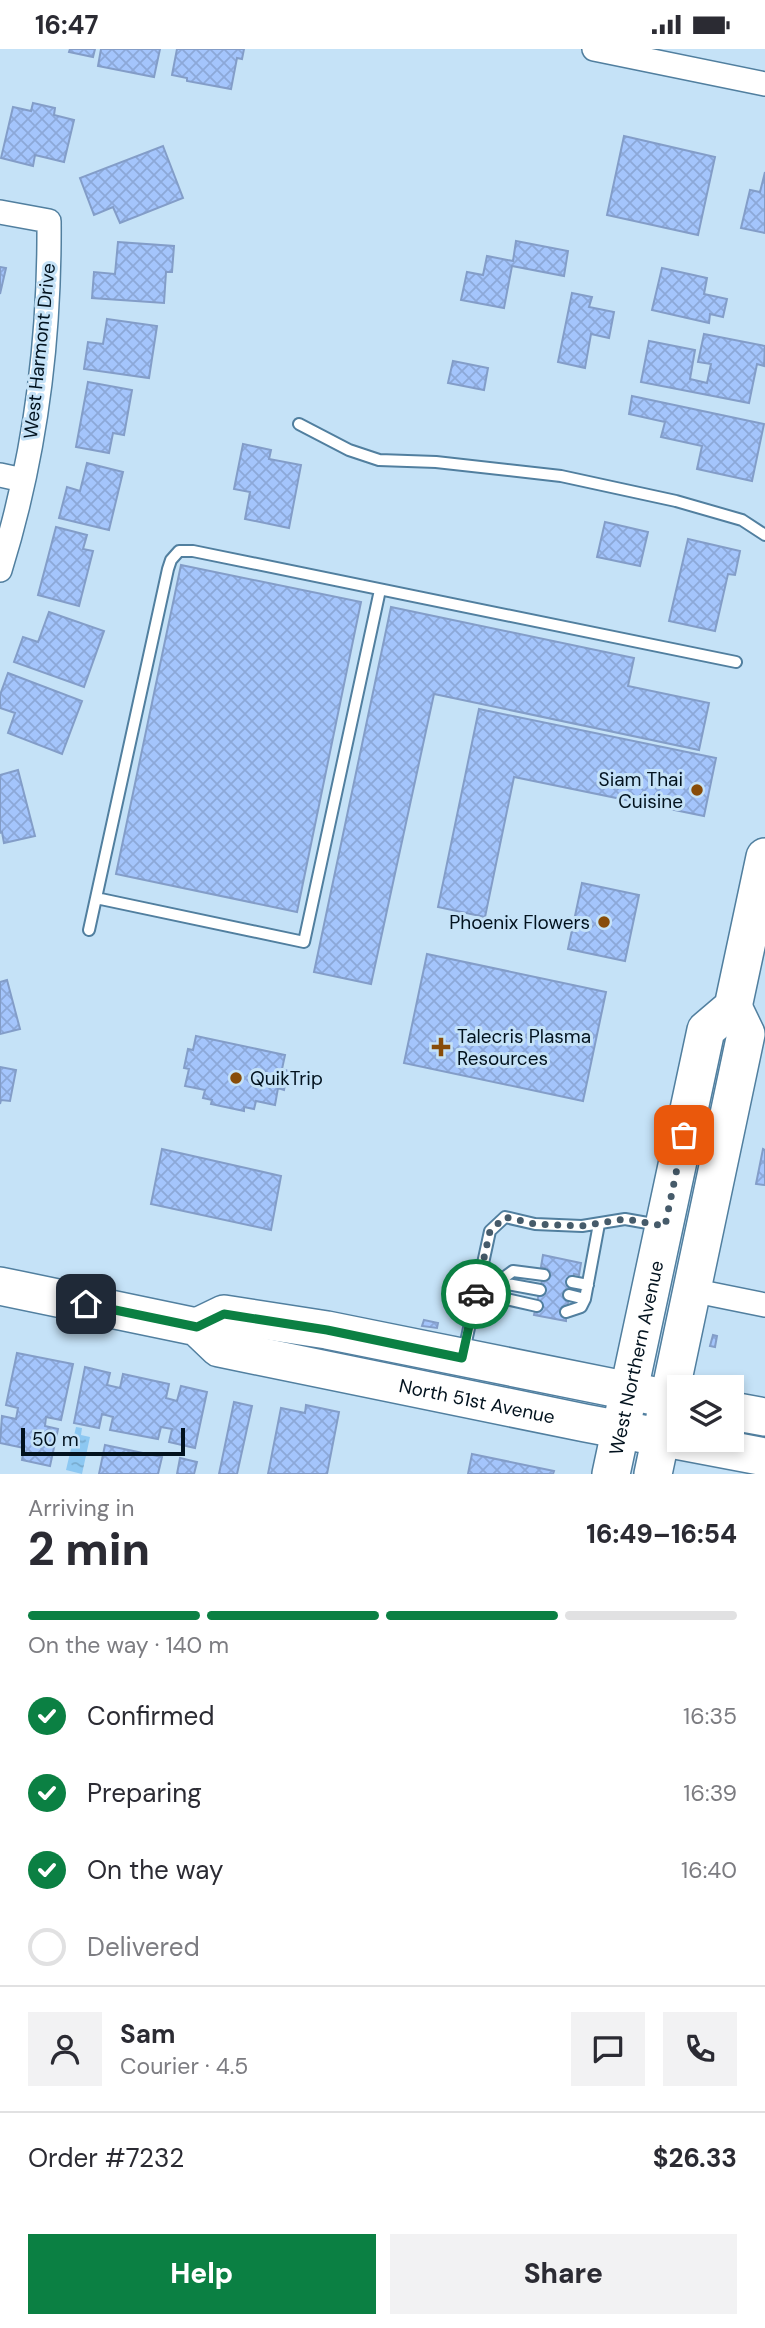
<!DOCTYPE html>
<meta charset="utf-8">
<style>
:root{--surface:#fff;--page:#f2f2f3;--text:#2b2b33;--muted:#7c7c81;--line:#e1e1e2;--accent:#0b8043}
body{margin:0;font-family:"DM Sans",sans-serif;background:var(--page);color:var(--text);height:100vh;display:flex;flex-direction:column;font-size:26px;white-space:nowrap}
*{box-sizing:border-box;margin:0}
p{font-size:23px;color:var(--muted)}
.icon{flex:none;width:38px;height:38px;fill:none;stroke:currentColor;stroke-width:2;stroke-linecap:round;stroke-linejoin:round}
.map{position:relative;height:1425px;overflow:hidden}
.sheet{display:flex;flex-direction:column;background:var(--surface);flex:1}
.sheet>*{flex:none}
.tools{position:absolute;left:667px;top:1326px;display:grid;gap:14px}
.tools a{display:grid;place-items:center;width:77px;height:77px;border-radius:0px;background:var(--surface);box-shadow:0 4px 10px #0003;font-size:35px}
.scale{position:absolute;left:21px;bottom:18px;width:164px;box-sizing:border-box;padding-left:7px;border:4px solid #02121e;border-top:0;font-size:19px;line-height:24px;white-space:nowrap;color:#02121e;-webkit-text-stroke:5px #c5e2f7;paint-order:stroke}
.pin{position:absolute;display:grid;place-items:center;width:60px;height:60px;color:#fff;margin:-30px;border-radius:14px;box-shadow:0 4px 10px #0006}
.courier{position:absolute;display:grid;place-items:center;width:70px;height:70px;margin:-35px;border:5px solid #0b8043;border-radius:50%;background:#fff;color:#222;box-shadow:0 2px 9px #0007}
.head em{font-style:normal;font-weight:800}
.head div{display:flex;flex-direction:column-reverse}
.head{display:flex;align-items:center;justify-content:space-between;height:119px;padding:0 28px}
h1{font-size:46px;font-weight:800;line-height:52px}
.bar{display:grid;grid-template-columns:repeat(4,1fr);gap:10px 7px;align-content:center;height:84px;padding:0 28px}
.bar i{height:9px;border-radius:5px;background:var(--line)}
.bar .selected{background:var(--accent)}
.bar p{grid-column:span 4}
.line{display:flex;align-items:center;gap:18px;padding:0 28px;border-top:2px solid var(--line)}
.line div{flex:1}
.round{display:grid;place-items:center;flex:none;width:74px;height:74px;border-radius:0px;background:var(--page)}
ol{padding:0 28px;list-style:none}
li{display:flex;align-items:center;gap:21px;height:77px}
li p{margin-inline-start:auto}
li .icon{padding:7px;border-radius:50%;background:var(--accent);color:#fff;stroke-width:4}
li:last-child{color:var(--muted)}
li i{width:38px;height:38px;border:4px solid var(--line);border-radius:50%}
.button{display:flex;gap:14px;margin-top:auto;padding:14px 28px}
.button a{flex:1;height:80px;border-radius:0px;background:var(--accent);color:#fff;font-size:28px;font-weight:800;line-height:80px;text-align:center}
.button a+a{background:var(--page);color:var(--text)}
.status{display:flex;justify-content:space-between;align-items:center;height:49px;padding:0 35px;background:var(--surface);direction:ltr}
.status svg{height:19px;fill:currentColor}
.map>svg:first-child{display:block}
</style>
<div class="status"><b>16:47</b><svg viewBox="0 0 49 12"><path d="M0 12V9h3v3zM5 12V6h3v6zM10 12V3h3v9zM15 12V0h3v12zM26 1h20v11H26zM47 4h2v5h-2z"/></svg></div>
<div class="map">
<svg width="765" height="1425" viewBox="0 0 765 1425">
<defs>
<pattern id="water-ripples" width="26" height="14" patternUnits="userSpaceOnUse" patternTransform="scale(1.75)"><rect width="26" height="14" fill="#8dc8f2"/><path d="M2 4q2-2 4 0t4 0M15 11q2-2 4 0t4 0" fill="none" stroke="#78abcf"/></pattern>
<pattern id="building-cross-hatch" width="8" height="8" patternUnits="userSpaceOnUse" patternTransform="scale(1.75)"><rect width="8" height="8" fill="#a4c5fc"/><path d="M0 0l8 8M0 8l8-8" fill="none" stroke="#8ca8d8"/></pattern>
</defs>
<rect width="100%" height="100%" fill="#c5e2f7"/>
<path fill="url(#water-ripples)" d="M76 1378 82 1379 81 1386 90 1388 82 1425 66 1421Z"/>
<path fill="url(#building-cross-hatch)" stroke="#839dc8" stroke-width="2" d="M70 0H95L93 8 69 3Z
M101 0H160L154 28 98 17Z
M177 0H244L242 10 237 9 231 40 187 32V29L172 26Z
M33 54 55 59 54 66 74 71 64 113 35 106 33 117 1 109 13 58 31 62Z
M624 87 715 108 698 186 607 166Z
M163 97 183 149 120 174 113 158 94 166 80 129Z
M765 123V184L741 179 750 141 760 143Z
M516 192 568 202 564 227 512 217 504 259 461 251 467 223 483 226 487 207 513 212Z
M118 193 174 197 172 223H166L164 254 92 249 94 223 115 225Z
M0 218 6 219 0 245Z
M662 219 707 229 704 245 727 250 723 268 710 265 709 274 652 261Z
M572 244 592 248 589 258 614 263 609 289 591 285 585 319 558 313Z
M107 270 157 277 149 329 84 320 88 293 103 295Z
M704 285 765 297 764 317 757 315 749 354 641 333 649 292 695 301 690 330 707 334 711 315 698 313Z
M453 312 488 319 484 341 448 334Z
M88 333 132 341 124 386 113 384 109 404 76 398Z
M632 347 764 375 752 432 697 420 702 397 661 388 665 373 629 365Z
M243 395 271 401 269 410 301 416 289 479 245 470 250 443 234 440Z
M87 414 123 423 109 481 59 469 67 438 80 442Z
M605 473 648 483 640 517 597 508Z
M56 478 87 486 83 500 93 502 79 557 38 546Z
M688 490 740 502 735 526 728 525 715 582 669 572Z
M181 516 361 553 297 863 116 825Z
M391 558 634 609 628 637 709 654 699 701 434 645 371 935 314 923Z
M49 563 104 582 84 638 14 613 23 588 38 593Z
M8 624 82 652 62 705 8 684 15 664 0 659V646Z
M479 660 716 709 704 767 514 728 485 868 438 858Z
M18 721 35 787 4 794 2 783 0 784V726Z
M582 834 639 846 625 912 568 900Z
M427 905 606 943 583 1052 404 1014Z
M7 931 20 980 0 985V933Z
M196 987 285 1006 282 1020 288 1022 284 1041 278 1039 275 1056 256 1052 254 1060 244 1058V1062L211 1055 212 1051 203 1049 205 1041 185 1037 189 1020 184 1019 188 1000 193 1001Z
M0 1018 16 1021 10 1052 1 1051 0 1055Z
M162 1100 281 1127 271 1181 151 1155Z
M763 1100 765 1101V1136L756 1135Z
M543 1206 581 1214 579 1226 574 1225 565 1268H566V1272L534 1266 545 1219 541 1218Z
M424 1271 438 1274 437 1279 422 1277Z
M713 1286 717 1287 715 1298 710 1297Z
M17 1304 73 1315 61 1371 46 1368 45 1377 58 1380 50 1417 22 1411 24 1399 0 1394 2 1367 16 1370 18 1359 6 1356Z
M85 1318 110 1324 107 1336 120 1339 123 1325 169 1335 166 1349 177 1352 181 1337 207 1343 195 1399 169 1393 172 1380 161 1378 158 1390 110 1381 113 1368 102 1365 99 1379 74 1374Z
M234 1353 252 1357 237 1425H219Z
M306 1356 339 1363 327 1425H268L281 1359 305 1364Z
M105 1396 162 1408 158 1425H99Z
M472 1405 554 1422 553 1425H468Z
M180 1409 197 1413 194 1425H177Z"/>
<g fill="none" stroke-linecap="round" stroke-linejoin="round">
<g stroke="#517f9f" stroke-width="14">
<path id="service" d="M299 375 349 401 379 411 436 413 561 427 676 452 742 471 765 486
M96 849 304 893 380 541
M89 881 168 520 171 511 179 502H193L736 613
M480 1230 540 1241
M498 1233 506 1250 537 1257
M498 1233 513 1222 544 1226
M572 1233 588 1236
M569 1246 585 1250
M566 1263 581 1258 585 1250 599 1175
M464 1302 490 1182 505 1168 535 1175 582 1177 625 1170 659 1176"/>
</g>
<g stroke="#517f9f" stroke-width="26">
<path id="minor" d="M594 0 765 35
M0 163 49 172C50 290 35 409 0 521
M0 426 23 431
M691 1241 765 1256"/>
</g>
<g stroke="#517f9f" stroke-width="40">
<g id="primary">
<path id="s1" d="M0 1237 197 1278 219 1299 585 1374 765 1408"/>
<path d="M197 1278 224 1265 327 1281 679 1352"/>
<path d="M732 1362 765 1368"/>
<path id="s2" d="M611 1425 706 981 733 958 765 808"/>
<path d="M653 1425 746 985 733 958"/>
</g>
</g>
<use href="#service" stroke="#fff" stroke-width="10"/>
<use href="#minor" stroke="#fff" stroke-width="23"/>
<use href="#primary" stroke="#fff" stroke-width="37"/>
</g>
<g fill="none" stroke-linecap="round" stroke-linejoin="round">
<path stroke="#465b6a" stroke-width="7" stroke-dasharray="0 12.6" d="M476 1245 490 1182 505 1168 535 1175 582 1177 625 1170 665 1177 684 1086"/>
<path stroke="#0b8043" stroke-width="9" d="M86 1255 197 1278 224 1265 327 1281 462 1309 476 1245"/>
</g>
<g fill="#884c08" stroke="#c5e2f7" stroke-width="2.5">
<circle cx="697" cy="741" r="7"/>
<circle cx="604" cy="873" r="7"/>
<path d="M437.5 987.5h7v7h7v7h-7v7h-7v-7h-7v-7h7z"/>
<circle cx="236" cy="1029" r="7"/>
</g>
<g text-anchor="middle" stroke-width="6" stroke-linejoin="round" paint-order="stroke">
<g font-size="19" fill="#02121e" stroke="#c5e2f7">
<text transform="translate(39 302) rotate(-84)" y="7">West Harmont Drive</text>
<text dy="7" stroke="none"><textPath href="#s2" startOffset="119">West Northern Avenue</textPath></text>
<text dy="7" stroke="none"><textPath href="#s1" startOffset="495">North 51st Avenue</textPath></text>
</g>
<g font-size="19" fill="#02121e" stroke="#c5e2f7" text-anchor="end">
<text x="683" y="737">Siam Thai<tspan x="683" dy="22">Cuisine</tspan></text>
<text x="590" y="880">Phoenix Flowers</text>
<text x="457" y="994" text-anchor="start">Talecris Plasma<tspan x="457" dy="22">Resources</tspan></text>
<text x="250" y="1036" text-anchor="start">QuikTrip</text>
</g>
</g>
</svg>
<div class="tools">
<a><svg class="icon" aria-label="layers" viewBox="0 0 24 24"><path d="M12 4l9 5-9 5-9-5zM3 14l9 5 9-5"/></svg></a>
</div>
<div class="scale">50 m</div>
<div class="pin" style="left:684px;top:1086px;background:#ea580c"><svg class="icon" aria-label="bag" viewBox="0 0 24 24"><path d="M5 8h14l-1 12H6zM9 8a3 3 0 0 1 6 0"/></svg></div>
<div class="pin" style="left:86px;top:1255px;background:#1f2937"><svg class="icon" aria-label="home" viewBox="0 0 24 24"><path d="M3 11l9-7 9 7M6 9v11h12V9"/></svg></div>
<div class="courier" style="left:476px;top:1245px"><svg class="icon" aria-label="car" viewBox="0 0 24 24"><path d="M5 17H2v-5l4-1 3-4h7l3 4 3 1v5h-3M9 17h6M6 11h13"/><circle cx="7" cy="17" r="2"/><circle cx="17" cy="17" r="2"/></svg></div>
</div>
<section class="sheet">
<div class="head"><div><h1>2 min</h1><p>Arriving in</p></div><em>16:49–16:54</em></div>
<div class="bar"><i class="selected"></i><i class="selected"></i><i class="selected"></i><i></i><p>On the way · 140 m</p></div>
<ol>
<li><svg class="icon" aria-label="check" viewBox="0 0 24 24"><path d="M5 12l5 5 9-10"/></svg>Confirmed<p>16:35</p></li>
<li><svg class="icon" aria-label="check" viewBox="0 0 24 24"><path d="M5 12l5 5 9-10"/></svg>Preparing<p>16:39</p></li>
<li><svg class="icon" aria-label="check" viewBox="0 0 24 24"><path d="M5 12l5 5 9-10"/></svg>On the way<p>16:40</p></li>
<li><i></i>Delivered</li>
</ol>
<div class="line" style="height:126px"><a class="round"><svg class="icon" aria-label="person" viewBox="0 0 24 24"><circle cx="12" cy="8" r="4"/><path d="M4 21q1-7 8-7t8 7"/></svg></a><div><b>Sam</b><p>Courier · 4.5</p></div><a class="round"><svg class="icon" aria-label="chat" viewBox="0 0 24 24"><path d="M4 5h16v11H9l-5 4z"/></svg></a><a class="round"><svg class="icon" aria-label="phone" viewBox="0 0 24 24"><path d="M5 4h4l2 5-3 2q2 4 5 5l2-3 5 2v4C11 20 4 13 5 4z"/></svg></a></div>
<div class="line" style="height:91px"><div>Order #7232</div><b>$26.33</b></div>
<div class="button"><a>Help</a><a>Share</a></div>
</section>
